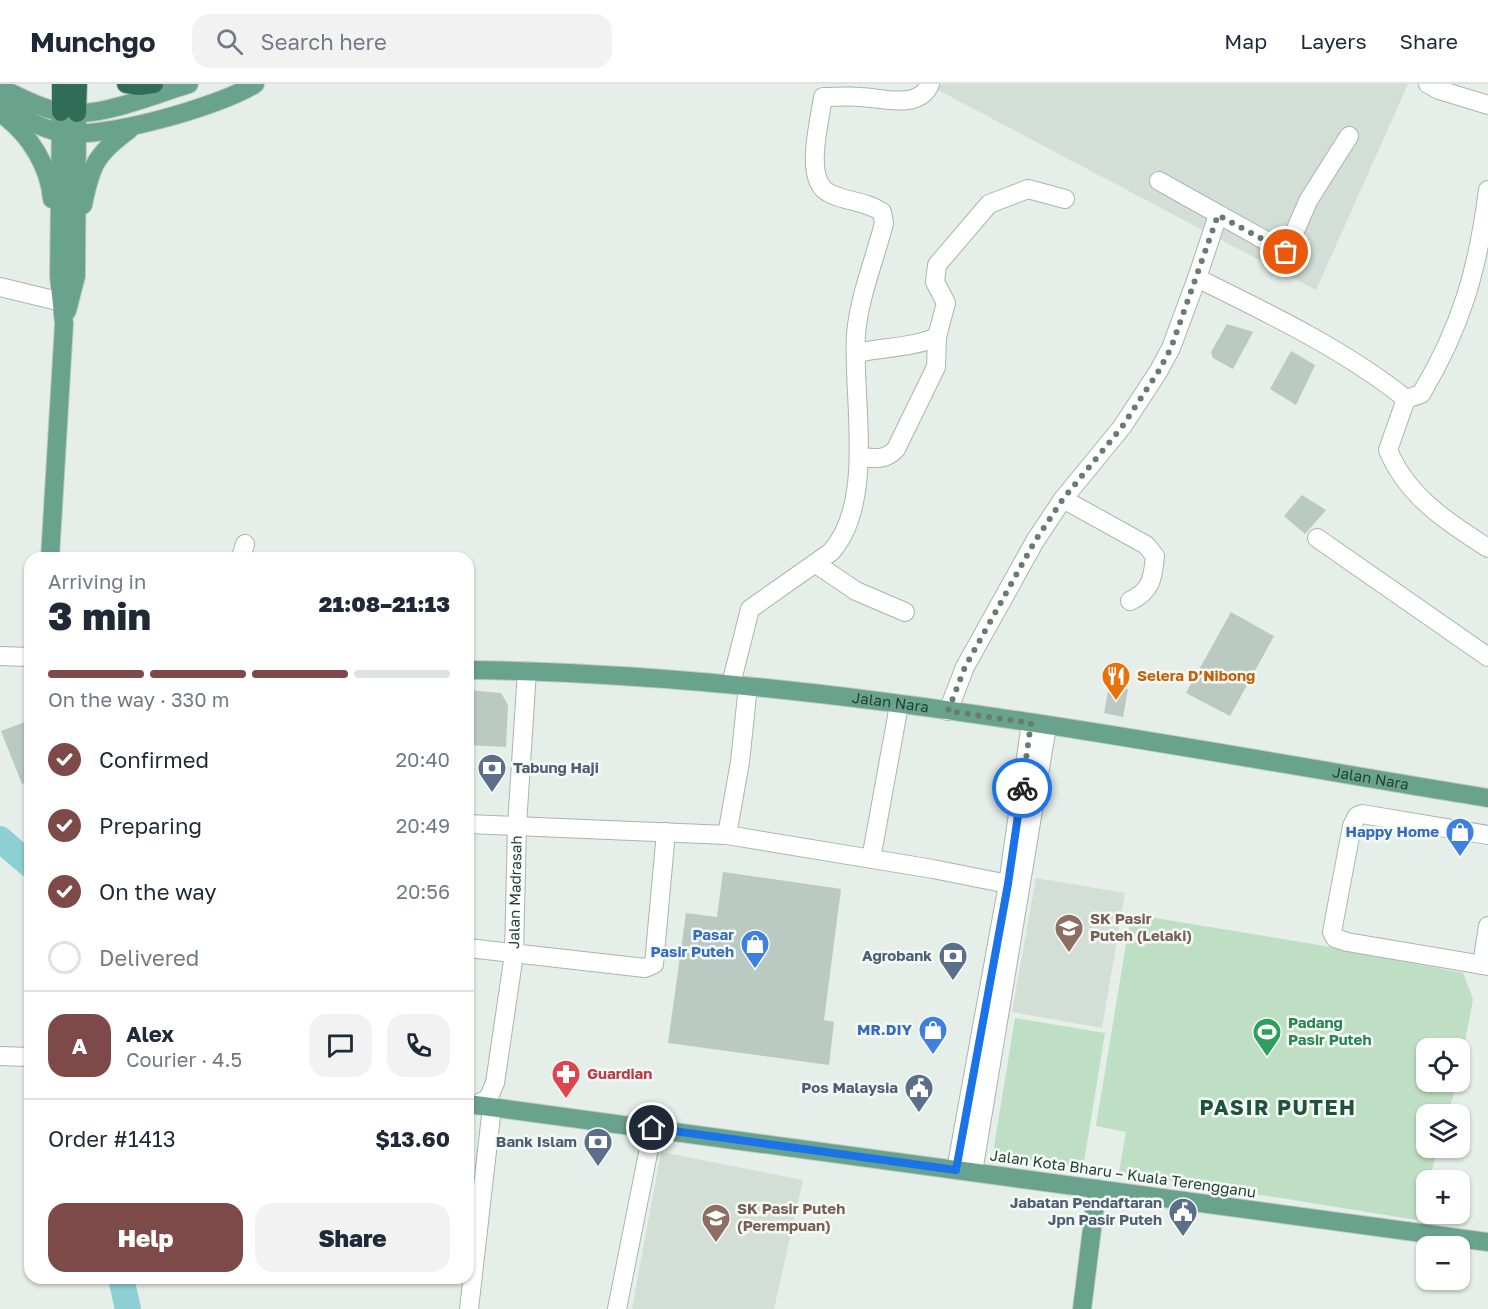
<!DOCTYPE html>
<meta charset="utf-8">
<style>
:root{--surface:#fff;--page:#f2f2f3;--text:#1f2937;--muted:#747a83;--line:#e0e1e3;--accent:#7e4949}
body{margin:0;font-family:"Golos Text",sans-serif;background:var(--page);color:var(--text);height:100vh;display:flex;flex-direction:column;font-size:22px;white-space:nowrap}
*{box-sizing:border-box;margin:0}
p{font-size:20px;color:var(--muted)}
.icon{flex:none;width:33px;height:33px;fill:none;stroke:currentColor;stroke-width:2;stroke-linecap:round;stroke-linejoin:round}
.map{position:relative;flex:1;overflow:hidden}
.panel{position:absolute;left:24px;top:468px;width:450px;height:732px;display:flex;flex-direction:column;background:var(--surface);border-radius:18px;box-shadow:0 2px 4px #0004}
.panel>*{flex:none}
.controls{position:absolute;left:1416px;top:954px;display:grid;gap:12px}
.controls a{display:grid;place-items:center;width:54px;height:54px;border-radius:12px;background:var(--surface);box-shadow:0 2px 4px #0004;font-size:30px}
.pin{position:absolute;display:grid;place-items:center;width:51px;height:51px;color:#fff;margin:-26px;border:3px solid #fff;border-radius:50%;box-shadow:0 2px 6px #0007}
.courier{position:absolute;display:grid;place-items:center;width:60px;height:60px;margin:-30px;border:4px solid #1a73e8;border-radius:50%;background:#fff;color:#222;box-shadow:0 2px 8px #0007}
.overview em{font-style:normal;font-weight:800}
.overview div{display:flex;flex-direction:column-reverse}
.overview{display:flex;align-items:center;justify-content:space-between;height:102px;padding:0 24px}
h1{font-size:39px;font-weight:800;line-height:45px}
.bar{display:grid;grid-template-columns:repeat(4,1fr);gap:9px 6px;align-content:center;height:72px;padding:0 24px}
.bar i{height:8px;border-radius:4px;background:var(--line)}
.bar .selected{background:var(--accent)}
.bar p{grid-column:span 4}
.line{display:flex;align-items:center;gap:15px;padding:0 24px;border-top:2px solid var(--line)}
.line div{flex:1}
.round{display:grid;place-items:center;flex:none;width:63px;height:63px;border-radius:18px;background:var(--page)}
ol{padding:0 24px;list-style:none}
li{display:flex;align-items:center;gap:18px;height:66px}
li p{margin-inline-start:auto}
li .icon{padding:6px;border-radius:50%;background:var(--accent);color:#fff;stroke-width:4}
li:last-child{color:var(--muted)}
li i{width:33px;height:33px;border:3px solid var(--line);border-radius:50%}
.action{display:flex;gap:12px;margin-top:auto;padding:12px 24px}
.action a{flex:1;height:69px;border-radius:18px;background:var(--accent);color:#fff;font-size:24px;font-weight:800;line-height:69px;text-align:center}
.action a+a{background:var(--page);color:var(--text)}
header{display:flex;align-items:center;gap:36px;box-sizing:border-box;height:84px;padding:0 30px;background:var(--surface);border-bottom:2px solid var(--line)}
header strong{font-size:28px}
nav{display:flex;gap:33px;margin-inline-start:auto;font-size:21px}
.search{width:420px;height:54px;background:var(--page);display:flex;align-items:center;gap:15px;box-sizing:border-box;padding:0 21px;border-radius:18px;color:var(--muted);font-size:22px}
.map>svg:first-child{display:block}
</style>
<header>
<strong>Munchgo</strong>
<div class="search"><svg class="icon" aria-label="search" viewBox="0 0 24 24"><circle cx="10" cy="10" r="6"/><path d="M15 15l6 6"/></svg>Search here</div>
<nav><a>Map</a><a>Layers</a><a>Share</a></nav>
</header>
<div class="map">
<svg width="1488" height="1225" viewBox="0 0 1488 1225">
<rect width="100%" height="100%" fill="#e5eee9"/>
<path fill="#d3ded7" d="M939 0H1408L1316 206 936 5Z
M1036 794 1125 809 1102 944 1012 928Z
M661 1068 803 1096 774 1225H632Z"/>
<path fill="#bedfc3" d="M1131 830 1313 860 1463 889 1473 915 1460 984V964H1426V998H1457L1448 1030H1426V1064H1438L1429 1096H1426L1417 1136 1119 1088 1126 1048 1096 1042Z
M1015 934 1105 949 1083 1084 993 1069Z"/>
<g fill="none" stroke-linecap="round" stroke-linejoin="round">
<path stroke="#8dd0d3" stroke-width="26" d="M0 755 30 781
M121 1194 128 1225"/>
</g>
<path fill="#bac9c1" d="M1227 240 1253 248 1233 285 1213 274 1211 268Z
M1291 267 1315 281 1296 321 1270 305Z
M1302 411 1326 426 1305 450 1284 432Z
M1231 528 1274 552 1230 632 1186 609Z
M1109 602 1128 605 1123 633 1104 629Z
M468 606 501 609 508 621 506 663 468 661Z
M30 636V696L22 700 1 647Z
M723 788 841 805 824 936 834 938 829 981 668 959 686 829 717 833Z"/>
<g fill="none" stroke-linecap="round" stroke-linejoin="round">
<g stroke="#a7b6af" stroke-width="20">
<g id="minor">
<path d="M1428 0 1439 6 1488 21"/>
<path d="M1159 97 1286 168 1308 117 1349 52"/>
<path d="M1197 194 1218 131"/>
<path d="M0 203 62 218"/>
<path d="M857 269C884 263 911 264 937 253L946 219 935 198 937 181 989 120 1028 105 1065 115"/>
<path d="M1406 315 1421 310C1462 242 1478 184 1488 106"/>
<path d="M859 373C875 374 885 377 896 365L936 283 937 253"/>
<path d="M1063 415 1146 461 1155 472C1153 495 1151 507 1130 517"/>
<path d="M1317 454 1488 573"/>
<path d="M241 474 245 460"/>
<path d="M816 480 856 507 905 528"/>
<path d="M0 572 30 573"/>
<path d="M731 600 750 525 831 468C876 418 852 313 856 250 859 213 875 175 884 139L882 128C866 117 846 118 829 109 803 96 820 37 823 13 836 13 849 12 861 13 883 14 919 26 930 0"/>
<path d="M948 627 965 583 1035 457 1063 415 1122 343 1158 288 1171 264 1197 194C1266 228 1347 267 1406 315L1388 366C1407 412 1447 438 1488 464"/>
<path d="M468 740 727 751 933 785 1008 800"/>
<path d="M727 751 740 678 748 602"/>
<path d="M1488 751 1362 730 1357 732 1352 742 1332 848 1335 854 1347 858 1488 882"/>
<path d="M871 775 899 621"/>
<path d="M468 864 645 884 654 880 666 748"/>
<path d="M1482 881 1488 842"/>
<path d="M0 972 30 973"/>
<path id="s1" d="M475 1021 488 1015 495 999 514 870 517 741 527 587"/>
<path d="M956 1086 1008 800 1031 639"/>
<path d="M973 1088 1047 642"/>
<path d="M469 1225 492 1023"/>
<path d="M617 1225 653 1044"/>
</g>
</g>
<g stroke="#c1cac6" stroke-width="20">
<g id="major">
<path d="M0 4C19 12 39 24 60 28 98 35 152 11 189 0"/>
<path d="M0 21C19 31 39 44 59 48 99 57 221 22 255 0"/>
<path d="M3 31C30 51 49 82 52 115"/>
<path d="M83 121C91 81 96 70 129 46"/>
<path d="M67 227 76 192 77 39"/>
<path d="M50 474 64 240 59 192 61 28"/>
<path id="s2" d="M468 586C811 590 1150 659 1488 714"/>
<path d="M468 1020 1488 1158"/>
<path d="M1082 1225 1097 1105"/>
</g>
</g>
<g stroke="#c1cac6" stroke-width="20">
<path id="highway" d="M126 0 139 2 154 0
M61 28V0
M77 29 78 0"/>
</g>
<use href="#minor" stroke="#fff" stroke-width="18"/>
<use href="#major" stroke="#69a38e" stroke-width="18"/>
<use href="#highway" stroke="#2f6d59" stroke-width="18"/>
</g>
<g fill="none" stroke-linecap="round" stroke-linejoin="round">
<path stroke="#677d74" stroke-width="6" stroke-dasharray="0 10.8" d="M1022 704 1031 639 948 627 965 583 1035 457 1063 415 1122 343 1158 288 1171 264 1218 131 1286 168"/>
<path stroke="#1a73e8" stroke-width="8" d="M652 1044 956 1086 1008 800 1022 704"/>
</g>
<defs>
<g id="restaurant-pin" transform="scale(1.5)"><path d="M0 17L-7.5 6A9.5 9.5 0 1 1 7.5 6Z" fill="#e8710a" stroke="#f5faf7"/><path d="M-5-6h1v4h1v-4h1v4h1v-4h1v5L-1.5 .5V6h-2V.5L-5-1ZM5-6V6H3V1.5H1.5Q1.5-4 5-6Z" fill="#fff"/></g>
<g id="bank-pin" transform="scale(1.5)"><path d="M0 17L-7.5 6A9.5 9.5 0 1 1 7.5 6Z" fill="#5c6f8a" stroke="#f5faf7"/><path d="M-6-4H6V4H-6ZM0-2.3a2.3 2.3 0 1 0 0 4.6a2.3 2.3 0 1 0 0-4.6Z" fill="#fff"/></g>
<g id="shop-pin" transform="scale(1.5)"><path d="M0 17L-7.5 6A9.5 9.5 0 1 1 7.5 6Z" fill="#3f7fe0" stroke="#f5faf7"/><path d="M-5-2.5h2.3a2.7 3.5 0 0 1 5.4 0H5L5.5 6h-11ZM-1.5-2.5h3a1.5 2.3 0 0 0-3 0Z" fill="#fff"/></g>
<g id="school-pin" transform="scale(1.5)"><path d="M0 17L-7.5 6A9.5 9.5 0 1 1 7.5 6Z" fill="#8d6e63" stroke="#f5faf7"/><path d="M0-5L7-2L0 1L-7-2ZM-4 1L0 2.5L4 1V4Q0 6-4 4Z" fill="#fff"/></g>
<g id="stadium-pin" transform="scale(1.5)"><path d="M0 17L-7.5 6A9.5 9.5 0 1 1 7.5 6Z" fill="#2e9e5b" stroke="#f5faf7"/><path d="M0-5a6.5 5 0 1 0 0 10a6.5 5 0 1 0 0-10ZM-3.5-1.8h7v3.6h-7Z" fill="#fff"/></g>
<g id="pharmacy-pin" transform="scale(1.5)"><path d="M0 17L-7.5 6A9.5 9.5 0 1 1 7.5 6Z" fill="#e0444e" stroke="#f5faf7"/><path d="M-2-6h4v4h4v4h-4v4h-4v-4h-4v-4h4Z" fill="#fff"/></g>
<g id="civic-pin" transform="scale(1.5)"><path d="M0 17L-7.5 6A9.5 9.5 0 1 1 7.5 6Z" fill="#5c6f8a" stroke="#f5faf7"/><path d="M-.6-6.5H3V-4.5H.6V-3L4-1V1h2V6H-6V1h2V-1L-.6-3ZM-1.2 2.5V6h2.4V2.5Z" fill="#fff"/></g>
</defs>
<g fill-rule="evenodd">
<use href="#restaurant-pin" x="1116" y="592"/>
<use href="#bank-pin" x="492" y="684"/>
<use href="#shop-pin" x="1460" y="748"/>
<use href="#school-pin" x="1069" y="844"/>
<use href="#shop-pin" x="755" y="860"/>
<use href="#bank-pin" x="953" y="872"/>
<use href="#shop-pin" x="933" y="946"/>
<use href="#stadium-pin" x="1267" y="948"/>
<use href="#pharmacy-pin" x="566" y="990"/>
<use href="#civic-pin" x="919" y="1004"/>
<use href="#bank-pin" x="598" y="1058"/>
<use href="#civic-pin" x="1183" y="1128"/>
<use href="#school-pin" x="716" y="1134"/>
</g>
<g text-anchor="middle" stroke-width="5" stroke-linejoin="round" paint-order="stroke">
<g font-size="15" font-weight="bold" fill="#c56008" stroke="#f5faf7" text-anchor="start">
<text x="1137" y="597">Selera D’Nibong</text>
</g>
<g font-size="15" fill="#234035" stroke="#f5faf7">
<text dy="5" stroke="none"><textPath href="#s2" startOffset="424">Jalan Nara</textPath></text>
<text dy="5" stroke="none"><textPath href="#s2" startOffset="910">Jalan Nara</textPath></text>
<text dy="5" stroke="none"><textPath href="#s1" startOffset="224">Jalan Madrasah</textPath></text>
<text transform="translate(1123 1090) rotate(8)" y="5">Jalan Kota Bharu – Kuala Terengganu</text>
</g>
<g font-size="15" font-weight="bold" fill="#4e5e75" stroke="#f5faf7" text-anchor="end">
<text x="513" y="689" text-anchor="start">Tabung Haji</text>
<text x="932" y="877">Agrobank</text>
<text x="898" y="1009">Pos Malaysia</text>
<text x="577" y="1063">Bank Islam</text>
<text x="1162" y="1124">Jabatan Pendaftaran<tspan x="1162" dy="17">Jpn Pasir Puteh</tspan></text>
</g>
<g font-size="15" font-weight="bold" fill="#366cbe" stroke="#f5faf7" text-anchor="end">
<text x="1439" y="753">Happy Home</text>
<text x="734" y="856">Pasar<tspan x="734" dy="17">Pasir Puteh</tspan></text>
<text x="912" y="951">MR.DIY</text>
</g>
<g font-size="15" font-weight="bold" fill="#785e54" stroke="#f5faf7" text-anchor="start">
<text x="1090" y="840">SK Pasir<tspan x="1090" dy="17">Puteh (Lelaki)</tspan></text>
<text x="737" y="1130">SK Pasir Puteh<tspan x="737" dy="17">(Perempuan)</tspan></text>
</g>
<g font-size="15" font-weight="bold" fill="#27864d" stroke="#f5faf7" text-anchor="start">
<text x="1288" y="944">Padang<tspan x="1288" dy="17">Pasir Puteh</tspan></text>
</g>
<g font-size="15" font-weight="bold" fill="#be3a42" stroke="#f5faf7" text-anchor="start">
<text x="587" y="995">Guardian</text>
</g>
<g font-size="21" font-weight="bold" letter-spacing="1.5" fill="#1f5340" stroke="#f5faf7">
<text x="1278" y="1031">PASIR PUTEH</text>
</g>
</g>
</svg>
<div class="controls">
<a><svg class="icon" aria-label="locate" viewBox="0 0 24 24"><circle cx="12" cy="12" r="6"/><path d="M12 2v4M12 18v4M2 12h4M18 12h4"/></svg></a>
<a><svg class="icon" aria-label="layers" viewBox="0 0 24 24"><path d="M12 4l9 5-9 5-9-5zM3 14l9 5 9-5"/></svg></a>
<a>+</a>
<a>−</a>
</div>
<div class="pin" style="left:1286px;top:168px;background:#ea580c"><svg class="icon" aria-label="bag" viewBox="0 0 24 24"><path d="M5 8h14l-1 12H6zM9 8a3 3 0 0 1 6 0"/></svg></div>
<div class="pin" style="left:652px;top:1044px;background:#1f2937"><svg class="icon" aria-label="home" viewBox="0 0 24 24"><path d="M3 11l9-7 9 7M6 9v11h12V9"/></svg></div>
<div class="courier" style="left:1022px;top:704px"><svg class="icon" aria-label="bike" viewBox="0 0 24 24"><circle cx="6" cy="16" r="4"/><circle cx="18" cy="16" r="4"/><path d="M6 16l4-8h5l3 8M10 8l3 8H6M13 5h3"/></svg></div>
<section class="panel">
<div class="overview"><div><h1>3 min</h1><p>Arriving in</p></div><em>21:08–21:13</em></div>
<div class="bar"><i class="selected"></i><i class="selected"></i><i class="selected"></i><i></i><p>On the way · 330 m</p></div>
<ol>
<li><svg class="icon" aria-label="check" viewBox="0 0 24 24"><path d="M5 12l5 5 9-10"/></svg>Confirmed<p>20:40</p></li>
<li><svg class="icon" aria-label="check" viewBox="0 0 24 24"><path d="M5 12l5 5 9-10"/></svg>Preparing<p>20:49</p></li>
<li><svg class="icon" aria-label="check" viewBox="0 0 24 24"><path d="M5 12l5 5 9-10"/></svg>On the way<p>20:56</p></li>
<li><i></i>Delivered</li>
</ol>
<div class="line" style="height:108px"><b class="round" style="background:var(--accent);color:#fff">A</b><div><b>Alex</b><p>Courier · 4.5</p></div><a class="round"><svg class="icon" aria-label="chat" viewBox="0 0 24 24"><path d="M4 5h16v11H9l-5 4z"/></svg></a><a class="round"><svg class="icon" aria-label="phone" viewBox="0 0 24 24"><path d="M5 4h4l2 5-3 2q2 4 5 5l2-3 5 2v4C11 20 4 13 5 4z"/></svg></a></div>
<div class="line" style="height:78px"><div>Order #1413</div><b>$13.60</b></div>
<div class="action"><a>Help</a><a>Share</a></div>
</section>
</div>
